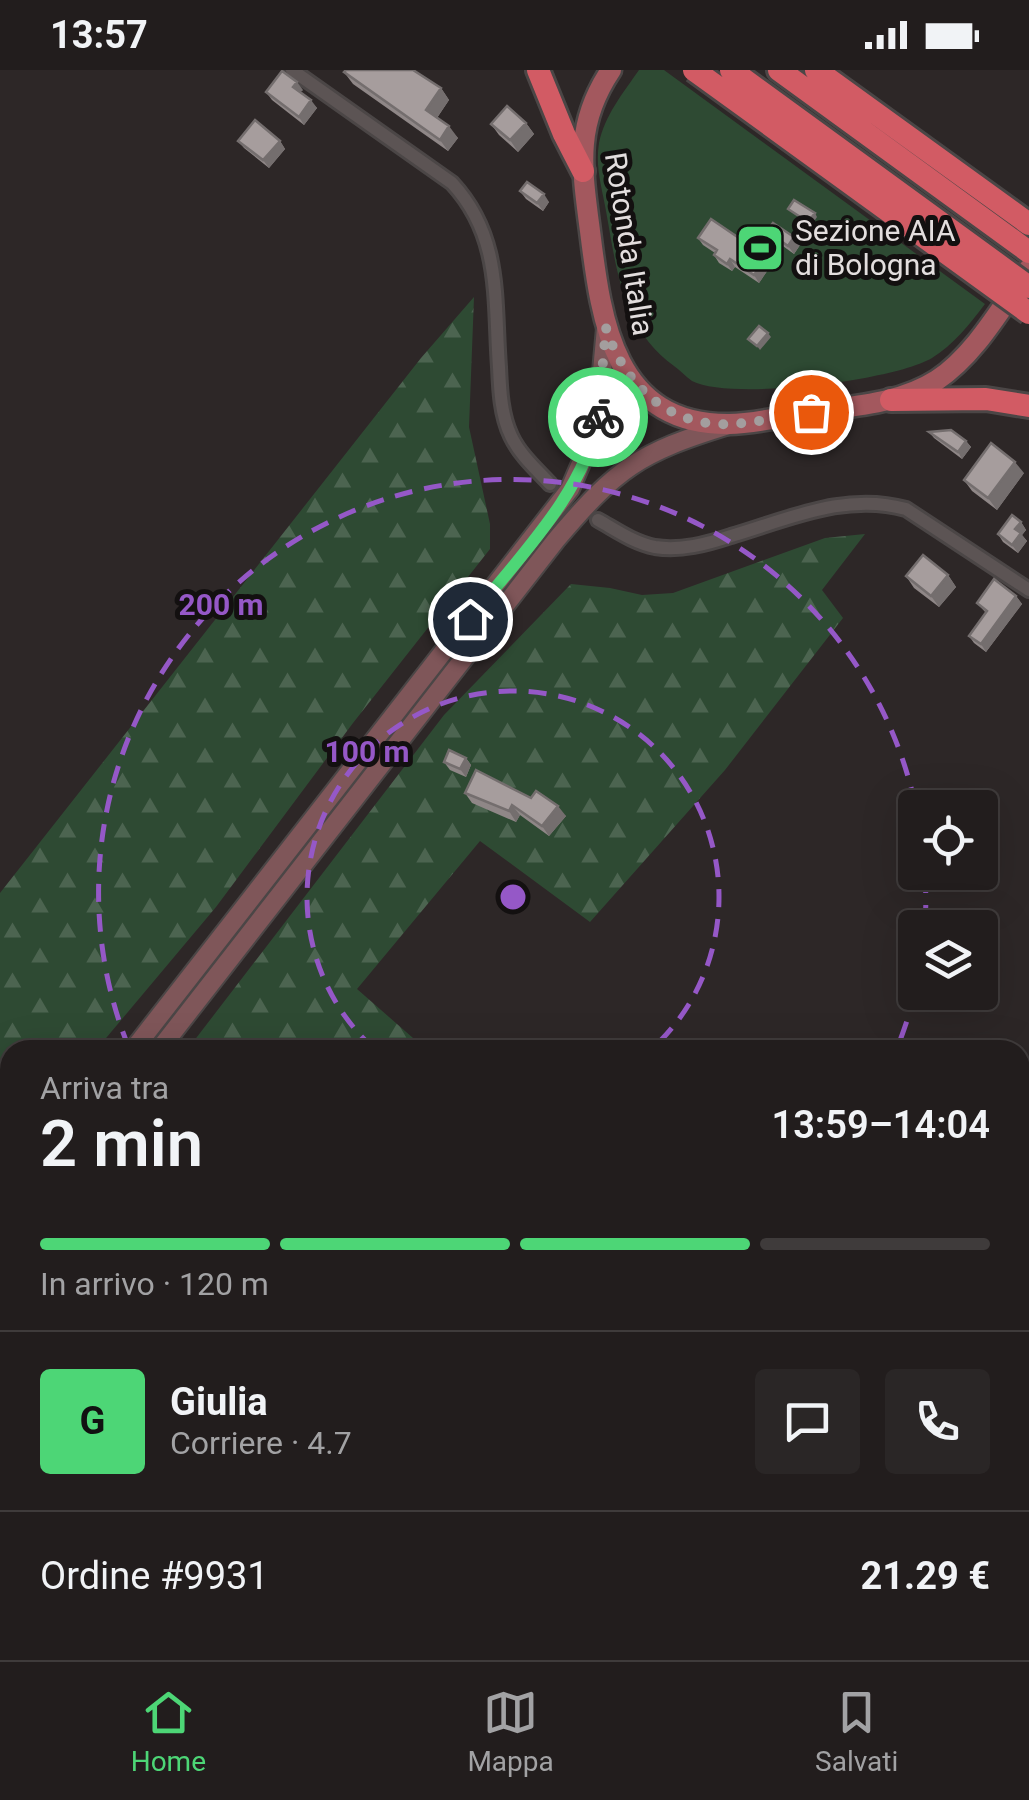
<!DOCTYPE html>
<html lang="it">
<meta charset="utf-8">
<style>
:root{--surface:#221d1d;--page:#2a2626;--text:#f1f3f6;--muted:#a2a2a4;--line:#3f3b3b;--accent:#4dd676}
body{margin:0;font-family:Roboto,sans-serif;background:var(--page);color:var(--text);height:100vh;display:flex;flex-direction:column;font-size:38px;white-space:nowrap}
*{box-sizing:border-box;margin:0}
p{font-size:32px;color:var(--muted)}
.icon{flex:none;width:55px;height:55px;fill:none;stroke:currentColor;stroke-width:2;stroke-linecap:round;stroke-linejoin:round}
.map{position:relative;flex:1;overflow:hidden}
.sheet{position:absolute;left:0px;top:970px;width:1030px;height:620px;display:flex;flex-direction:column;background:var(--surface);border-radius:30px 30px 0 0;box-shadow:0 10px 40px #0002,0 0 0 2px var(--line)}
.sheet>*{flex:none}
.tools{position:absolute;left:898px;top:720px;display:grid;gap:20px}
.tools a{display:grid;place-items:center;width:100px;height:100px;border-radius:10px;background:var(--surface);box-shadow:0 10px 40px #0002,0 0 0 2px var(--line);font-size:50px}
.pin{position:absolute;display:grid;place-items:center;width:85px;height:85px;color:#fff;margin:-42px;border:5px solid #fff;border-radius:50%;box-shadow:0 2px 10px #0007}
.courier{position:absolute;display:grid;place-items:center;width:100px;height:100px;margin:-50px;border:8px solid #4dd676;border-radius:50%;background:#fff;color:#222;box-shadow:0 2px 12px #0007}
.headline em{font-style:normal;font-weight:600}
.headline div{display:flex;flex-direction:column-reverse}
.headline{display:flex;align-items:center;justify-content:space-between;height:170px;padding:0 40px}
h1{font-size:65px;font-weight:600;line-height:75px}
.bar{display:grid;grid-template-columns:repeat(4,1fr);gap:15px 10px;align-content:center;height:120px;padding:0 40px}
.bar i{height:12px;border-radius:8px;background:var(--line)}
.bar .selected{background:var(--accent)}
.bar p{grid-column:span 4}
.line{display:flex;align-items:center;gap:25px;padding:0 40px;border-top:2px solid var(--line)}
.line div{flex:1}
.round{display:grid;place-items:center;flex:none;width:105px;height:105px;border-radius:10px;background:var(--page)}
.status{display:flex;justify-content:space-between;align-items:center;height:70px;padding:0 50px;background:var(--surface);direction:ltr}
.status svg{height:28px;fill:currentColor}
.menu{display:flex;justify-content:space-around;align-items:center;height:140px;border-top:2px solid var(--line);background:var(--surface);font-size:28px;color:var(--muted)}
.menu a{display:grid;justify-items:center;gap:5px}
.menu .selected{color:var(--accent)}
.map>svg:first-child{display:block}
</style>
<div class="status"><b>13:57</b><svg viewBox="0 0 49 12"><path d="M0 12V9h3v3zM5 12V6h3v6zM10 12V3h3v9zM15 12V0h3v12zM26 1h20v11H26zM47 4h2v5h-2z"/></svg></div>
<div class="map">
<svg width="1029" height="1590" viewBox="0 0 1029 1590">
<defs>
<pattern id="forest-firs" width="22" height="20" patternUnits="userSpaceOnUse" patternTransform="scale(2.5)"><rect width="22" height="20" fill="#2e4a33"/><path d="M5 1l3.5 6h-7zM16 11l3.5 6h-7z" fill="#4c6450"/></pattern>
</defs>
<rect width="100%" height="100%" fill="#2d2727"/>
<path fill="url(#forest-firs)" d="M474 227 469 357 490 454V479L353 653 216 837 96 980H10V1084L0 1096V823L421 288Z
M865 464 822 520 843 548 725 700 590 852 480 771 357 919 413 968 404 980H187L444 645 571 514 610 518 642 525 673 523 825 468Z"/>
<path fill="#2e4a33" d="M639 0H664L985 234C970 254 953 275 932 288 893 311 731 331 692 311 686 307 680 300 674 296 622 258 617 201 606 141 602 118 595 97 599 73 605 45 623 23 639 0Z"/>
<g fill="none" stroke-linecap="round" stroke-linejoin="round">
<g stroke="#4b4646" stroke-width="18">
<path id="street" d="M292 0 452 113C502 167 494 229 499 297 500 320 501 345 511 366 520 385 536 399 550 414
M598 450C616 460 634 473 655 477 681 481 707 474 731 466 789 449 846 422 906 439L1029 520"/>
</g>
<g stroke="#4b4646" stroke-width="22">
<path id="secondary" d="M133 980 570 419 597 356 606 258
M159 980 556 470C617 398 638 383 729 355
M0 1149 10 1137
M0 1179 10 1168"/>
</g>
<g stroke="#4b4646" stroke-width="25">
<path id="primary" d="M611 0C574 55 582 99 590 161 601 249 613 355 729 354 754 354 780 347 805 343 849 336 898 335 937 310 976 284 1002 236 1029 199"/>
</g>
<g stroke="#4b4646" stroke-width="28">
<path id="highway" d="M538 0 564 64 583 101
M779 0 1029 182
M816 0 1029 154
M891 330 986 329 1029 336"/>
</g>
<use href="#street" stroke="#5c5454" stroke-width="12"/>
<use href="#secondary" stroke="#7f5659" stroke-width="18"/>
<use href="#primary" stroke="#a3585e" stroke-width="20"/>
<use href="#highway" stroke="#d25b64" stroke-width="22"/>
<g stroke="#4b4646" stroke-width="28" stroke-linecap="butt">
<path id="highway-bridge" d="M694 0 1029 243
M731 0 1029 217"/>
</g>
<use href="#highway-bridge" stroke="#d25b64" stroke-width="22"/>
</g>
<path fill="#8f8787" d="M344 2 441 18 449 30 437 48 458 68 448 81 353 14Z
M303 20 300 22 317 38 304 55 272 30 266 22Z
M526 53 534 64 518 82 499 65 491 54Z
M238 71H280L285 79 269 98 244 78Z
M520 121 549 132 543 141 526 129Z
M767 161 794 167 800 175 794 184 773 169Z
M698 168 772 194 759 213 735 197 732 201 719 193 714 185 715 183 703 175Z
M929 362 966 371 971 377 962 389 934 368Z
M1024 403 997 440 972 421 964 410Z
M1021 452 1026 460 1022 465 1027 471 1018 483 1003 472 998 464Z
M948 505 956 517 939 537 914 518 906 506Z
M1016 526 1022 534 986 582 974 573 969 566 986 543 977 533Z
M466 688 471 695 466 707 450 700 444 692Z
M465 723 531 728 566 746 549 766 520 745 516 752 472 733Z"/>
<path fill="#746e6e" d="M297 12 303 20 298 24 293 17Z
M441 18 449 30 434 52 426 40Z
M311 30 317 38 304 55 299 47Z
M526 53 534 64 518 82 510 70Z
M449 56 458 68 448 81 440 70Z
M280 71 285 79 269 98 263 90Z
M544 124 549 132 543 141 537 133Z
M815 143 817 147 811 156 808 152Z
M794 167 800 175 794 184 788 176Z
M767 187 772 194 759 213 754 205Z
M730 189 735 197 732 201 727 194Z
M768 263 771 267 760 280 757 276Z
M966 371 971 377 962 389 958 382Z
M1015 392 1024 403 997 440 988 428Z
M1021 452 1026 460 1022 465 1027 471 1018 483 1012 475 1015 459Z
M948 505 956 517 939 537 931 526Z
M1016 526 1022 534 986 582 981 574Z
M466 688 471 695 466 707 460 699Z
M512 735 520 745 516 752 509 741Z
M558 736 566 746 549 766 542 756Z
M82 1580H94L86 1590H74Z"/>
<path fill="#a69d9d" stroke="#746e6e" stroke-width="2.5" d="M346 0H413L441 18 426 40 449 56 440 70 344 2Z
M282 1 297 12 293 17 311 30 299 47 266 22Z
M507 36 526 53 510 70 491 54Z
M255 50 280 71 263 90 238 71Z
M527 112 544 124 537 133 520 121Z
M794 130 815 143 808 152 788 139Z
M711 149 767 187 754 205 730 189 727 194 714 185 717 180 698 168Z
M773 153 794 167 788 176 767 161Z
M759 256 768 263 757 276 748 269Z
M951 360 966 371 958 382 929 362Z
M991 373 1015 392 988 428 964 410Z
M1012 445 1021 452 1015 459 1021 463 1012 475 998 464Z
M923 485 948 505 931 526 906 506Z
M994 509 1016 526 981 574 969 566 987 541 977 533Z
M449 680 466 688 460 699 444 692Z
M476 700 531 728 536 721 558 736 542 756 512 735 509 741 465 723Z
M23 1580H31L46 1590H17Z
M60 1580H82L74 1590Z"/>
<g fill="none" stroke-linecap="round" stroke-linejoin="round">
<path stroke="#a39e9e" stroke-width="10" stroke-dasharray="0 18" d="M598 347 606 258C624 315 669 358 733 354 759 352 786 346 811 342"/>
<path stroke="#4dd676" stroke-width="12" d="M470 549C515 491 586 422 598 347"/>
</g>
<g fill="none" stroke="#9558c7" stroke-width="5" stroke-dasharray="18 12">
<path d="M374 979A206 206 0 1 1 652 979"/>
<path d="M915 923A413 413 0 0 1 897 978M129 978A413 413 0 1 1 915 734M925 805A413 413 0 0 1 925 856"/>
</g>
<defs>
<g id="stadium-square" transform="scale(2.5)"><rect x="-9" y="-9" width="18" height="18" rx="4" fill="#4dd676" stroke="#131010"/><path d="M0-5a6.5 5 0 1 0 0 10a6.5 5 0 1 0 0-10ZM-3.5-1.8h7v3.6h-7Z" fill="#111"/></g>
</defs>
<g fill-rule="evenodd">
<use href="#stadium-square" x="760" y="178"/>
</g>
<g text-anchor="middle" stroke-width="10" stroke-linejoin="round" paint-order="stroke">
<g font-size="30" fill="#e3dede" stroke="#131010" text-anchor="start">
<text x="795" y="171">Sezione AIA<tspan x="795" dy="34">di Bologna</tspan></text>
</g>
<g font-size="30" fill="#e3dede" stroke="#131010">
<text transform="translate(629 174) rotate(81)" y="10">Rotonda Italia</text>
</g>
</g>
<circle cx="513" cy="827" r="15" fill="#9558c7" stroke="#131010" stroke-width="5"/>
<g font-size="30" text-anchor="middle" font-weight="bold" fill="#9558c7" stroke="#131010" stroke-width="10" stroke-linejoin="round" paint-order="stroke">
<text x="221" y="545">200 m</text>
<text x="367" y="692">100 m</text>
</g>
</svg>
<div class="tools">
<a><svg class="icon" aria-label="locate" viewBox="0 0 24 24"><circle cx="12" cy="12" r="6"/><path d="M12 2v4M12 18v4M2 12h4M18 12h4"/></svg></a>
<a><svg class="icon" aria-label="layers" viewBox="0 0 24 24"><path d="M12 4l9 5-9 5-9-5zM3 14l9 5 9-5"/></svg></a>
</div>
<div class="pin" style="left:811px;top:342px;background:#ea580c"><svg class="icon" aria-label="bag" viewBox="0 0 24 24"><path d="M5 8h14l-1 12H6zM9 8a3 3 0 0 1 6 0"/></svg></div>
<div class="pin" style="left:470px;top:549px;background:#1f2937"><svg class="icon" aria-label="home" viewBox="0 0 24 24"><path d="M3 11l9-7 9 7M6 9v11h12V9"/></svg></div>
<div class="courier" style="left:598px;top:347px"><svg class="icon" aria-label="bike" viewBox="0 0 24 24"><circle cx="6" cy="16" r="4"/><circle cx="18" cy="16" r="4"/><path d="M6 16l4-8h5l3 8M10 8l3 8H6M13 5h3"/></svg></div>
<section class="sheet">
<div class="headline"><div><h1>2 min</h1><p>Arriva tra</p></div><em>13:59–14:04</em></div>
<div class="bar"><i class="selected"></i><i class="selected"></i><i class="selected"></i><i></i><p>In arrivo · 120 m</p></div>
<div class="line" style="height:180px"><b class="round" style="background:var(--accent);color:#111">G</b><div><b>Giulia</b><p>Corriere · 4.7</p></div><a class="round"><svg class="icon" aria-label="chat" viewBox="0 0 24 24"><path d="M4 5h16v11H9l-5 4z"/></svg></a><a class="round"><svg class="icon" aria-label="phone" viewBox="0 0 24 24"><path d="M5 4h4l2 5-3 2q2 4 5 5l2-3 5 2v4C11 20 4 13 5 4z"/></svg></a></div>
<div class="line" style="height:130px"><div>Ordine #9931</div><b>21.29 €</b></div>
</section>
</div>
<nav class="menu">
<a class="selected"><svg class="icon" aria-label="home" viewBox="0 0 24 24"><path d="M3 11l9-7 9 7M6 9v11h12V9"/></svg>Home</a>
<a><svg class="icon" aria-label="map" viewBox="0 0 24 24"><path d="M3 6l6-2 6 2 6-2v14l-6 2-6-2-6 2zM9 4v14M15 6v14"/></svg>Mappa</a>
<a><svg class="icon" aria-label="saved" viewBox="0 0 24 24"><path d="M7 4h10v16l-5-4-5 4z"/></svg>Salvati</a>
</nav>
